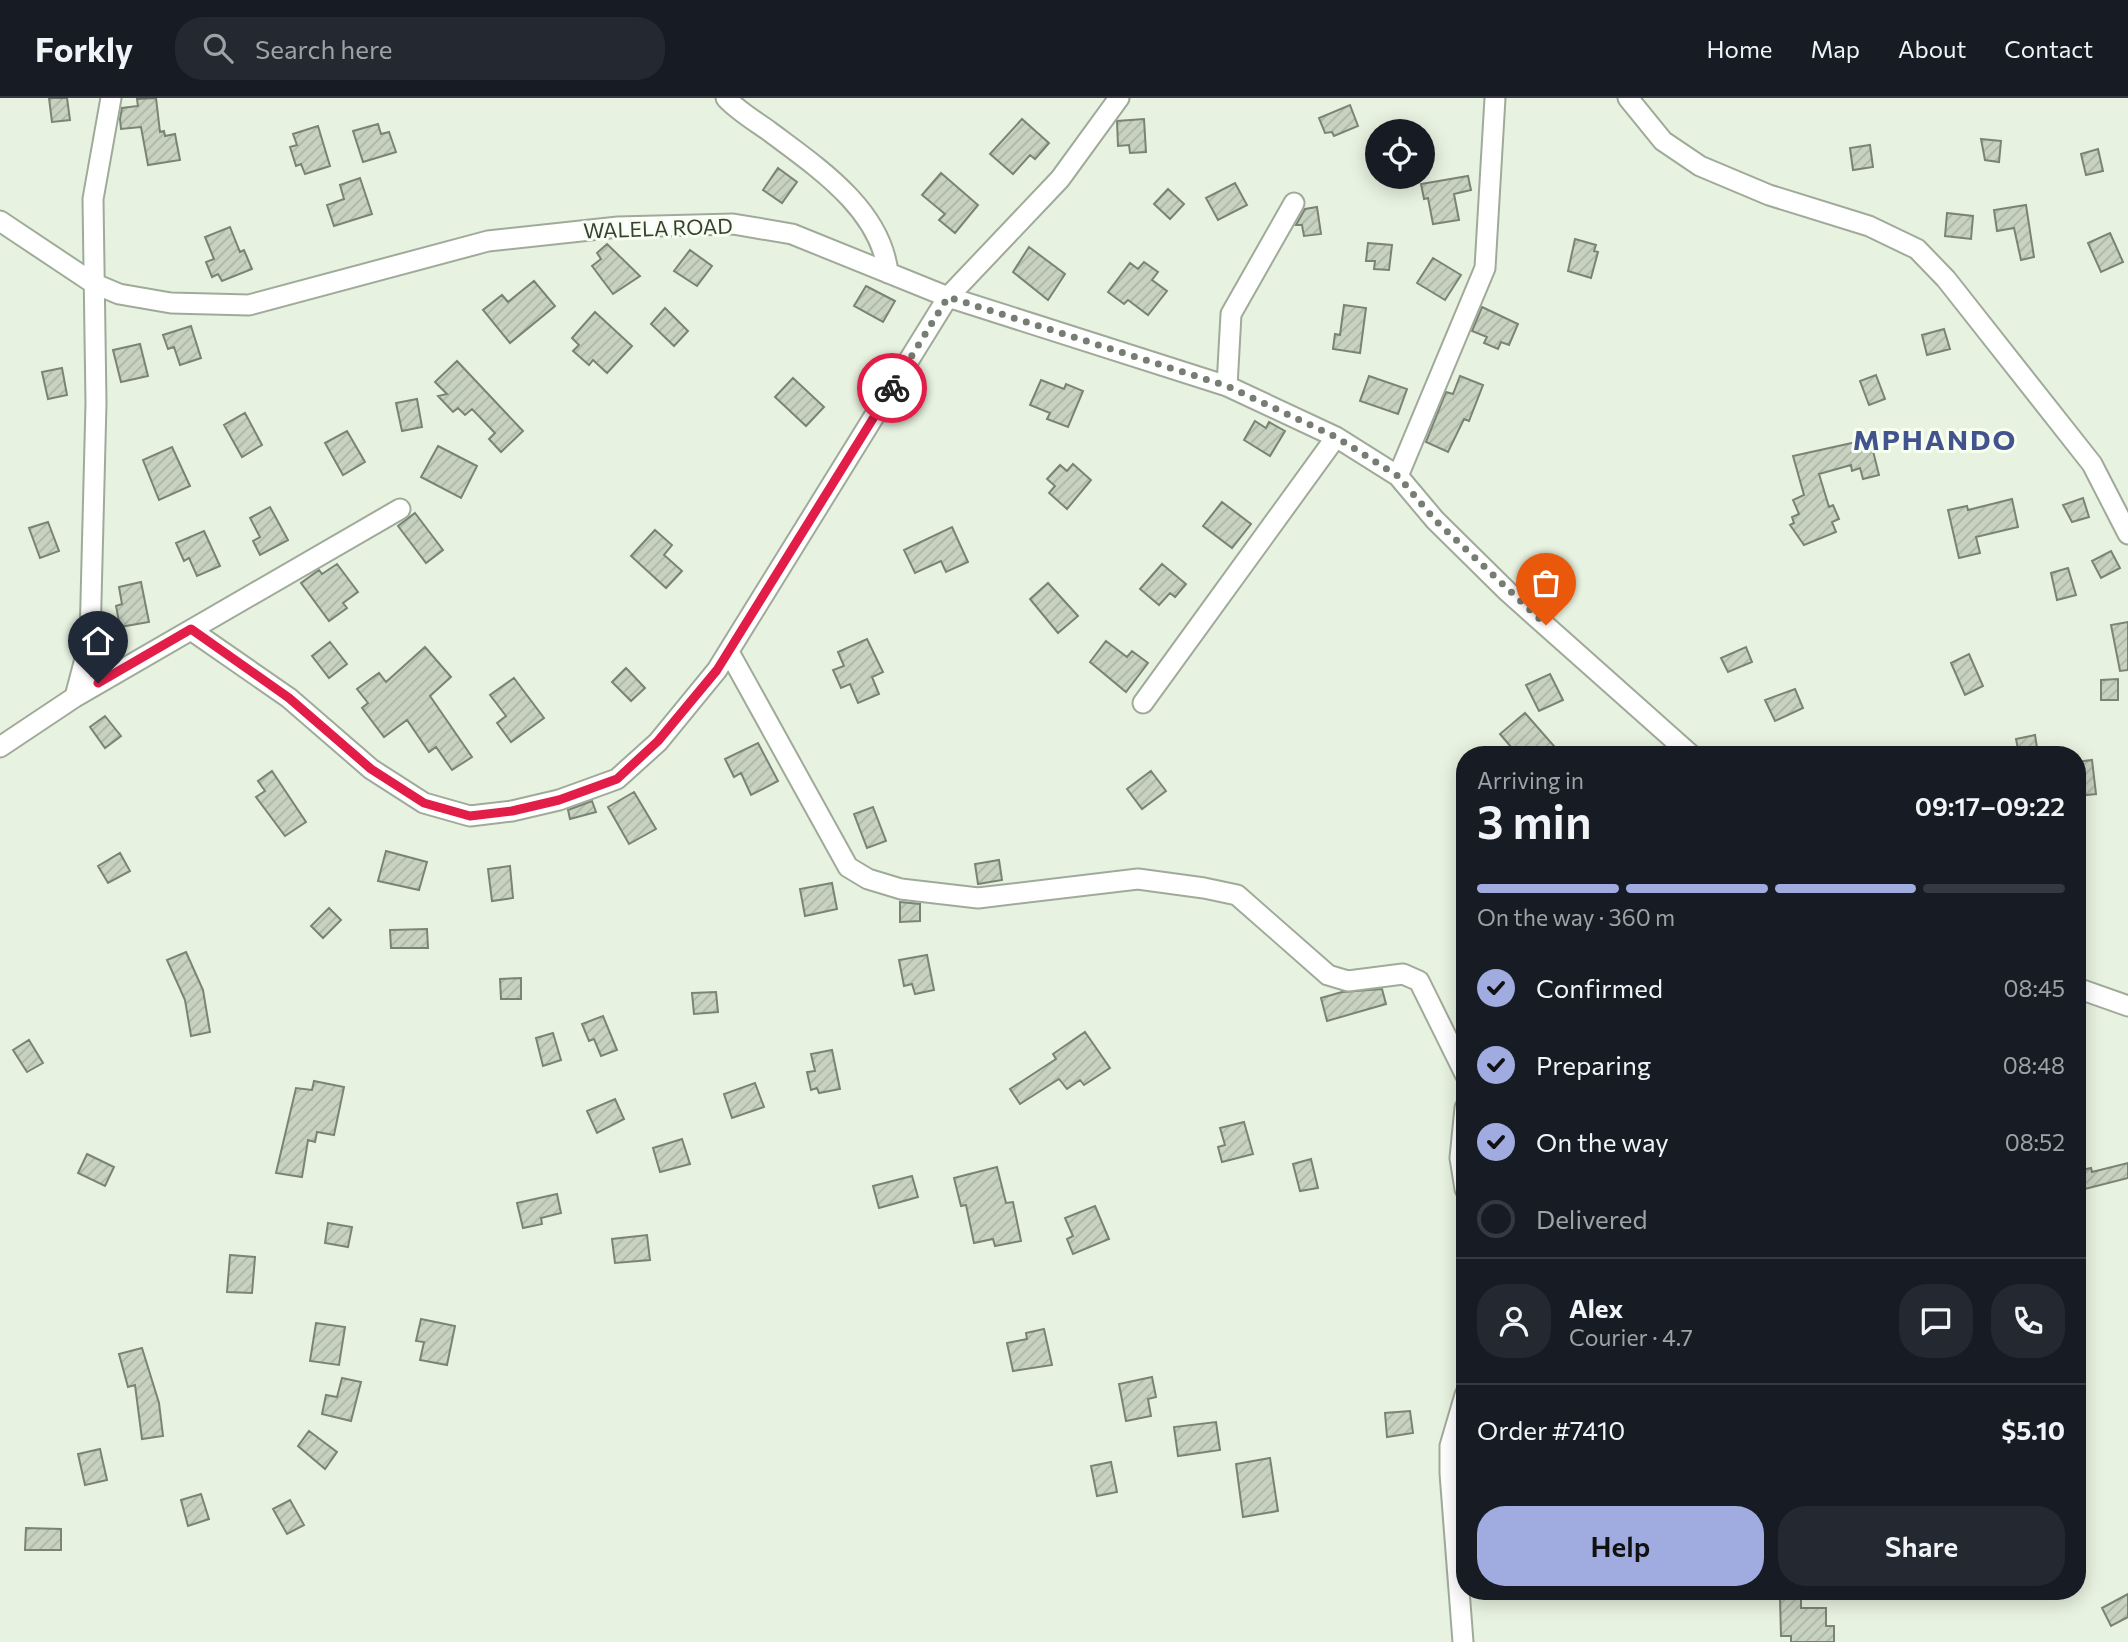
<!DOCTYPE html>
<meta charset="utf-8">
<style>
:root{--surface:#171b24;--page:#242831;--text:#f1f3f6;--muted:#9ea1a6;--line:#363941;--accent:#a0abe0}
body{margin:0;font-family:Commissioner,sans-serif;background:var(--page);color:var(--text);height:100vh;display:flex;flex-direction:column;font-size:26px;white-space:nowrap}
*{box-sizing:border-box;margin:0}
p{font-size:23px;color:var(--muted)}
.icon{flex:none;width:38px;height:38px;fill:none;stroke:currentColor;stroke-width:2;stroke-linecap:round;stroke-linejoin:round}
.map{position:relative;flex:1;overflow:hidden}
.panel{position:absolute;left:1456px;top:648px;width:630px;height:854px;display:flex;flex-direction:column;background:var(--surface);border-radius:28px;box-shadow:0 4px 18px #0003}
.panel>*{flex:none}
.tools{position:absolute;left:1365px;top:21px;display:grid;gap:14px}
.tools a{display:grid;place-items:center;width:70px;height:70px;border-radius:50%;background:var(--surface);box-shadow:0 4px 18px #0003;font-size:35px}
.pin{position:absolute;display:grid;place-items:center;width:60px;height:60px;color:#fff;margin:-72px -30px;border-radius:50% 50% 50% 0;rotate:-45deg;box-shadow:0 0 7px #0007}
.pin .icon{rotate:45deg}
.courier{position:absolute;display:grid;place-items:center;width:70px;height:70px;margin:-35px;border:5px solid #e11d48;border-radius:50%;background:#fff;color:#222;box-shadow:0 2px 9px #0007}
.headline em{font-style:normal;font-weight:600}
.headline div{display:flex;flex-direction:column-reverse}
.headline{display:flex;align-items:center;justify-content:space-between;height:119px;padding:0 21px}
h1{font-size:46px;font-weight:600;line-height:52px}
.bar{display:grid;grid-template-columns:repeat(4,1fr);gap:10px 7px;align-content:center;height:84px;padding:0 21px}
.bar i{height:9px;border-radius:5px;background:var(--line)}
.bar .on{background:var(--accent)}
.bar p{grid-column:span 4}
.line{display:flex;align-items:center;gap:18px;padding:0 21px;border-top:2px solid var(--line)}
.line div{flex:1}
.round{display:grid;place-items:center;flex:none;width:74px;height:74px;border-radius:28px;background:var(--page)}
ol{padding:0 21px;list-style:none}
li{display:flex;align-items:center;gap:21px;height:77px}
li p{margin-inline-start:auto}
li .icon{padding:7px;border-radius:50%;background:var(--accent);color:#111;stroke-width:4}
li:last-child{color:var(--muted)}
li i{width:38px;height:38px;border:4px solid var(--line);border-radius:50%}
.primary-button{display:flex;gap:14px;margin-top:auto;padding:14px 21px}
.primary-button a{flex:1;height:80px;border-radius:28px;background:var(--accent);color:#111;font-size:28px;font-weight:600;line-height:80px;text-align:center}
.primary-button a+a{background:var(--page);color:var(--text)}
header{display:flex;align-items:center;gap:42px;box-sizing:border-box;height:98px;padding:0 35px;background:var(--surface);border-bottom:2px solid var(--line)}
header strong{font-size:33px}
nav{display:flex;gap:38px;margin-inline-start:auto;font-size:24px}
.search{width:490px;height:63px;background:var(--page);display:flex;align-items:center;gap:18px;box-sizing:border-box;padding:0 24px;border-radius:28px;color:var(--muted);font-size:26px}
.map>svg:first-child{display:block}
</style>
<header>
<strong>Forkly</strong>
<div class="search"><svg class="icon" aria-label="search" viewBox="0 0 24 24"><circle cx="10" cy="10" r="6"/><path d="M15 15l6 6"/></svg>Search here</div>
<nav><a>Home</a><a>Map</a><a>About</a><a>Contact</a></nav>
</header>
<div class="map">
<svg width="2128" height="1544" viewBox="0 0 2128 1544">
<defs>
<pattern id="building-hatch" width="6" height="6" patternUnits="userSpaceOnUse" patternTransform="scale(1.75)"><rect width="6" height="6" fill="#c7d2c0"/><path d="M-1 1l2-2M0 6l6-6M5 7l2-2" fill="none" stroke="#acb5a6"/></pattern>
</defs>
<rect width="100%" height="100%" fill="#e7f2e0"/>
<path fill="url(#building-hatch)" stroke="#7a8474" stroke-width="2" d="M49 0H67L70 22 52 24Z
M156 0 160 34 164 33 165 38 175 36 180 62 148 67 141 29 121 31 120 21 122 10 138 8 137 1Z
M1350 7 1358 28 1334 38 1332 34 1325 35 1319 20Z
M1022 21 1049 45 1035 61 1030 57 1013 76 990 56Z
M1144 21 1146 54 1130 55 1129 47 1118 48 1117 23Z
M378 26 381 36 389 34 396 54 363 64 353 33Z
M318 28 330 68 305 76 301 66 296 68 290 49 297 47 293 36Z
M1981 41 2001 43 1999 64 1985 62Z
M1870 47 1873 69 1853 72 1850 50Z
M2098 51 2103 73 2086 77 2081 56Z
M778 70 797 84 782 105 763 92Z
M941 75 978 107 955 135 939 122 945 116 922 97Z
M1468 78 1471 92 1454 96 1459 122 1433 126 1428 100 1424 101 1421 86Z
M360 80 372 116 334 128 327 107 344 101 340 87Z
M1235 85 1247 107 1218 122 1206 100Z
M1168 91 1184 106 1170 121 1154 106Z
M2026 107 2034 159 2021 162 2014 130 1997 133 1994 112Z
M1317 109 1321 136 1304 138 1302 127H1296L1305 111Z
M1947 115 1973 118 1971 141 1945 138Z
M230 129 240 154 244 152 252 171 222 183 218 176 212 179 206 164 214 161 205 139Z
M2110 135 2123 164 2101 174 2088 145Z
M1575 141 1596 147 1594 153 1598 154 1591 180 1568 173Z
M1368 145 1392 147 1389 172 1374 171 1375 163H1366Z
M607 146 640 178 613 196 592 168 601 161 597 155Z
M1029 149 1065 176 1048 202 1013 174Z
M690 152 712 168 697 188 674 173Z
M1433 160 1461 177 1445 202 1417 185Z
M1144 164 1158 174 1152 182 1167 193 1148 217 1128 202 1124 206 1108 194 1130 165 1138 171Z
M534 183 555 208 510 245 483 212 502 197 508 204Z
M866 188 895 203 883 224 854 208Z
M1344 207 1366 210 1360 255 1333 251 1335 236 1340 237Z
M1482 209 1518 226 1509 247 1501 244 1498 251 1484 245 1487 239 1472 233Z
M665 210 688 233 674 248 651 226Z
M595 214 632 248 607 275 593 262 589 267 573 253 579 247 572 240Z
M191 228 201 260 180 267 174 249 168 251 163 237Z
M1944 231 1950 251 1927 257 1922 237Z
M140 246 148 278 121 284 113 252Z
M457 263 523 333 501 354 489 341 495 335 472 311 465 317 458 310 453 314 438 298 447 296 435 284Z
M62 270 67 297 48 301 42 274Z
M1876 277 1885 301 1869 307 1860 283Z
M1369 278 1407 291 1398 316 1360 303Z
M1460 278 1483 287 1469 323 1464 321 1448 354 1426 344 1446 294 1453 296Z
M793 280 824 309 806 328 775 299Z
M1041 282 1064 291 1066 286 1083 293 1068 329 1047 321 1050 315 1030 307Z
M417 301 422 329 402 333 396 305Z
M245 315 262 347 242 359 224 327Z
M1255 323 1266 330 1269 324 1285 333 1270 358 1244 342Z
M347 333 365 364 343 377 325 345Z
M1870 341 1879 377 1863 381 1860 370 1852 373 1851 367 1819 376 1829 409 1833 407 1839 421 1832 424 1836 434 1804 447 1790 427 1794 425 1792 419 1799 416 1793 402 1804 397 1793 358Z
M438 348 477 368 461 400 421 379Z
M172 349 190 388 159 402 143 362Z
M1073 366 1091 382 1067 411 1049 395 1055 388 1047 381 1060 367 1067 373Z
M2083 400 2089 419 2072 424 2063 407Z
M2012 401 2018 429 1976 439 1980 455 1959 460 1948 412 1967 408 1968 412Z
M1222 404 1251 426 1232 450 1203 428Z
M270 409 288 442 260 457 253 443 260 439 250 420Z
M415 415 443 452 426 465 398 428Z
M48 424 59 453 40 460 29 430Z
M952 429 968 464 946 474 941 463 915 475 904 452Z
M655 432 672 447 664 457 682 473 666 490 631 458Z
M204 433 220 468 197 478 189 460 184 463 176 445Z
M2111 453 2120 470 2101 480 2092 463Z
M337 466 358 494 343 505 347 510 329 523 301 485 319 472 322 476Z
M1162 466 1186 486 1175 499 1170 495 1159 507 1140 491Z
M2068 470 2076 497 2057 502 2051 475Z
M141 484 149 524 120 529 116 508 122 506 119 489Z
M1048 485 1078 518 1058 535 1030 501Z
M2128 524V572L2120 573 2111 527Z
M867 541 883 574 872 579 879 596 858 605 850 586 841 590 833 572 844 568 838 554Z
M1106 543 1127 559 1132 553 1148 565 1126 594 1090 564Z
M330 544 347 566 329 580 312 558Z
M425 549 451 579 430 598 472 659 452 672 436 649 429 654 407 622 384 639 362 610 368 605 357 591 379 575 386 584Z
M1746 549 1752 564 1728 574 1721 560Z
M1969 556 1983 588 1965 597 1951 565Z
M626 570 645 590 631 603 612 584Z
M1550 576 1563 602 1539 613 1526 587Z
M514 580 544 620 511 644 497 625 506 618 490 597Z
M2118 581V602H2101V582Z
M1795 591 1803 610 1775 623 1765 602Z
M1525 615 1554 648 1544 656H1517L1500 636Z
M105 618 121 638 105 650 90 629Z
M2035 637 2038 656H2019L2016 641Z
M758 645 778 683 751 697 741 675 734 679 725 661Z
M2092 662 2096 696 2077 698V664Z
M272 673 306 724 285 738 256 699 265 693 258 683Z
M1151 673 1166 693 1142 711 1127 691Z
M634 694 656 731 629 746 608 709Z
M592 703 596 714 570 721 568 712Z
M873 709 886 743 867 750 854 716Z
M386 753 427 764 419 792 378 783Z
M120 755 130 773 108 785 98 768Z
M999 762 1002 782 978 786 975 766Z
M510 768 513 800 492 803 488 771Z
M832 785 837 811 805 818 800 791Z
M900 804 920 806V823L900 824Z
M329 810 341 822 323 840 311 828Z
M427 831 428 850H391L390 832Z
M186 854 203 892 210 934 191 938 185 902 167 862Z
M927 857 934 892 915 896 912 886 904 888 899 862Z
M521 880V901H501L500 881Z
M1382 891 1386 906 1327 923 1321 900 1342 894Z
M716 894 718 914 694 916 692 895Z
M603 918 617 952 601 958 594 941 589 943 582 926Z
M1085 934 1110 970 1084 987 1080 982 1067 991 1059 981 1020 1006 1010 991 1056 961 1053 956Z
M553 935 561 962 543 968 536 940Z
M29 942 43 965 27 974 13 952Z
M832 952 840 991 819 995 817 990 811 992 807 974 815 973 811 956Z
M314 983 344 989 334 1037 317 1034 315 1044 308 1042 302 1079 276 1075 296 990 312 992Z
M755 985 764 1009 732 1020 724 996Z
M615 1001 624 1021 597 1035 587 1013Z
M1244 1024 1253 1056 1222 1064 1218 1049 1225 1047 1220 1030Z
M682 1041 690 1066 660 1074 653 1050Z
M87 1056 114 1069 105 1088 78 1075Z
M1311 1061 1318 1090 1300 1093 1293 1066Z
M2128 1065V1080L2077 1093V1073L2091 1070 2092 1074Z
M997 1069 1006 1105 1013 1104 1021 1143 995 1148 993 1141 974 1145 966 1107 961 1108 954 1080Z
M912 1078 918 1099 879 1110 873 1088Z
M557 1096 561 1115 541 1120 542 1126 523 1130 517 1105Z
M1095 1108 1109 1141 1073 1156 1067 1141 1073 1138 1065 1120Z
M328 1125 352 1129 348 1149 325 1145Z
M647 1137 650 1162 615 1165 612 1141Z
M230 1157 255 1159 252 1195 227 1194Z
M421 1221 455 1228 447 1267 420 1262 424 1244 416 1243Z
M316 1225 345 1229 339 1267 310 1263Z
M1044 1231 1052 1267 1013 1273 1007 1245 1027 1241 1026 1235Z
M142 1250 159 1305 163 1338 142 1341 135 1287 128 1289 119 1256Z
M1152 1279 1156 1299 1148 1301 1151 1318 1126 1323 1119 1286Z
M342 1280 361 1284 351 1323 322 1316 326 1297 337 1299Z
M1410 1313 1413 1335 1387 1339 1385 1315Z
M1216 1324 1220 1352 1178 1358 1174 1329Z
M309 1333 337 1354 325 1371 298 1348Z
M100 1351 107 1382 85 1387 78 1356Z
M1270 1360 1278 1413 1243 1419 1236 1366Z
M1111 1364 1117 1394 1097 1398 1091 1368Z
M201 1396 209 1421 188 1428 181 1402Z
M290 1402 304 1427 287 1436 273 1411Z
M26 1430 61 1431V1452H25Z
M2128 1496V1519L2111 1528 2102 1510Z
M1780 1500H1801V1510H1826V1528H1834V1544H1791V1538H1781Z"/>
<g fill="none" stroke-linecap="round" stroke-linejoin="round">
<g stroke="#a0aa99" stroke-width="23">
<path id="minor" d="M726 0C738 13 755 23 769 33 817 69 881 111 888 175
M1628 0 1663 43 1700 68 1769 97 1869 128 1917 151 1946 181 2092 366 2128 436
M0 123 93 185 119 196 171 205 249 207 488 143 618 129 733 126 792 136 948 199 1227 288 1336 339 1398 378 1435 422 1508 494 1690 656
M1227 288 1231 216 1294 105
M1398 378 1485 170 1495 0
M191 532 289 600 371 671 424 705 470 718 512 713 559 702 617 681 658 644 717 572 948 199 1060 81 1119 0
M729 554 848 769 868 781 901 791 978 800 1138 781 1204 790 1237 797 1328 877 1348 883 1403 876 1419 883 1465 976
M75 599 400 411
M1143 605 1336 339
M0 649 75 599 90 542 96 305 93 101 111 0
M2077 890 2128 908
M1465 1010 1460 1060 1465 1091
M1463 1544 1450 1375V1348L1465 1297"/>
</g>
<use href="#minor" stroke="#fff" stroke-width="19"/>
</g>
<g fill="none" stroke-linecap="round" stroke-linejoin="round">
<path stroke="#767d72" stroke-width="7" stroke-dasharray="0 12.6" d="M892 290 948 199 1227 288 1336 339 1398 378 1435 422 1546 527"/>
<path stroke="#e11d48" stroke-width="9" d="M98 585 191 531 289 600 371 671 424 705 470 718 512 713 559 702 617 681 658 643 717 572 892 290"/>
</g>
<g text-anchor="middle" stroke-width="6" stroke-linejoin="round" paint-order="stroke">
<g font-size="21" fill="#393e36" stroke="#f6fff0">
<text transform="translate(658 131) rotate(-2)" y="7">WALELA ROAD</text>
</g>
<g font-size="28" font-weight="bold" letter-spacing="2" fill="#42538e" stroke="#f6fff0">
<text x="1935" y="352">MPHANDO</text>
</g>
</g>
</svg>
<div class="tools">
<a><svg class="icon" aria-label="locate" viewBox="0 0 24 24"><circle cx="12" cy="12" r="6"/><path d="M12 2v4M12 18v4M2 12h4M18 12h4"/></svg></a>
</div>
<div class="pin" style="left:1546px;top:527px;background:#ea580c"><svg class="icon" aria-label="bag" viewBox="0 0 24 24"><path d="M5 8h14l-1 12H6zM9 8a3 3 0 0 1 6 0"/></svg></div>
<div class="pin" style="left:98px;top:585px;background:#1f2937"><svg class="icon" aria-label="home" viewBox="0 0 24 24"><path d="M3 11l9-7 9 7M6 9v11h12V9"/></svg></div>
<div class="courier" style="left:892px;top:290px"><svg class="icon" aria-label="bike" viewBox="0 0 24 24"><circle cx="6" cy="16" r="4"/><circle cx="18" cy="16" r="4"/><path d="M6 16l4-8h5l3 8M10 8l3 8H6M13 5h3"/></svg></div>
<section class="panel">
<div class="headline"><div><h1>3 min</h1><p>Arriving in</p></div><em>09:17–09:22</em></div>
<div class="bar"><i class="on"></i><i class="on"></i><i class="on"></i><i></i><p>On the way · 360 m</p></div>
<ol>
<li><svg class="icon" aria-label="check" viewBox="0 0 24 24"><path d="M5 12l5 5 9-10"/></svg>Confirmed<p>08:45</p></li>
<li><svg class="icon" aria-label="check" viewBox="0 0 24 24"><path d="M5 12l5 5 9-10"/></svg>Preparing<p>08:48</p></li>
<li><svg class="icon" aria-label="check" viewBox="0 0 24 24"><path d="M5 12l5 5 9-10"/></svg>On the way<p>08:52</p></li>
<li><i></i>Delivered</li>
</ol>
<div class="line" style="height:126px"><a class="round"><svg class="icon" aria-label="person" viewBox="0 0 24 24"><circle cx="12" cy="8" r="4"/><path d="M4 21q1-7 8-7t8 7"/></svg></a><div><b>Alex</b><p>Courier · 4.7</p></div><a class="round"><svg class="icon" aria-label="chat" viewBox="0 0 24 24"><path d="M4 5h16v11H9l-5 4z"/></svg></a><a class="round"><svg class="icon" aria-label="phone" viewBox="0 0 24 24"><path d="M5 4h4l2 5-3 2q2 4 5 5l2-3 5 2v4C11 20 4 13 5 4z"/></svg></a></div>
<div class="line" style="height:91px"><div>Order #7410</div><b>$5.10</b></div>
<div class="primary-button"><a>Help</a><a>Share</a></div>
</section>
</div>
